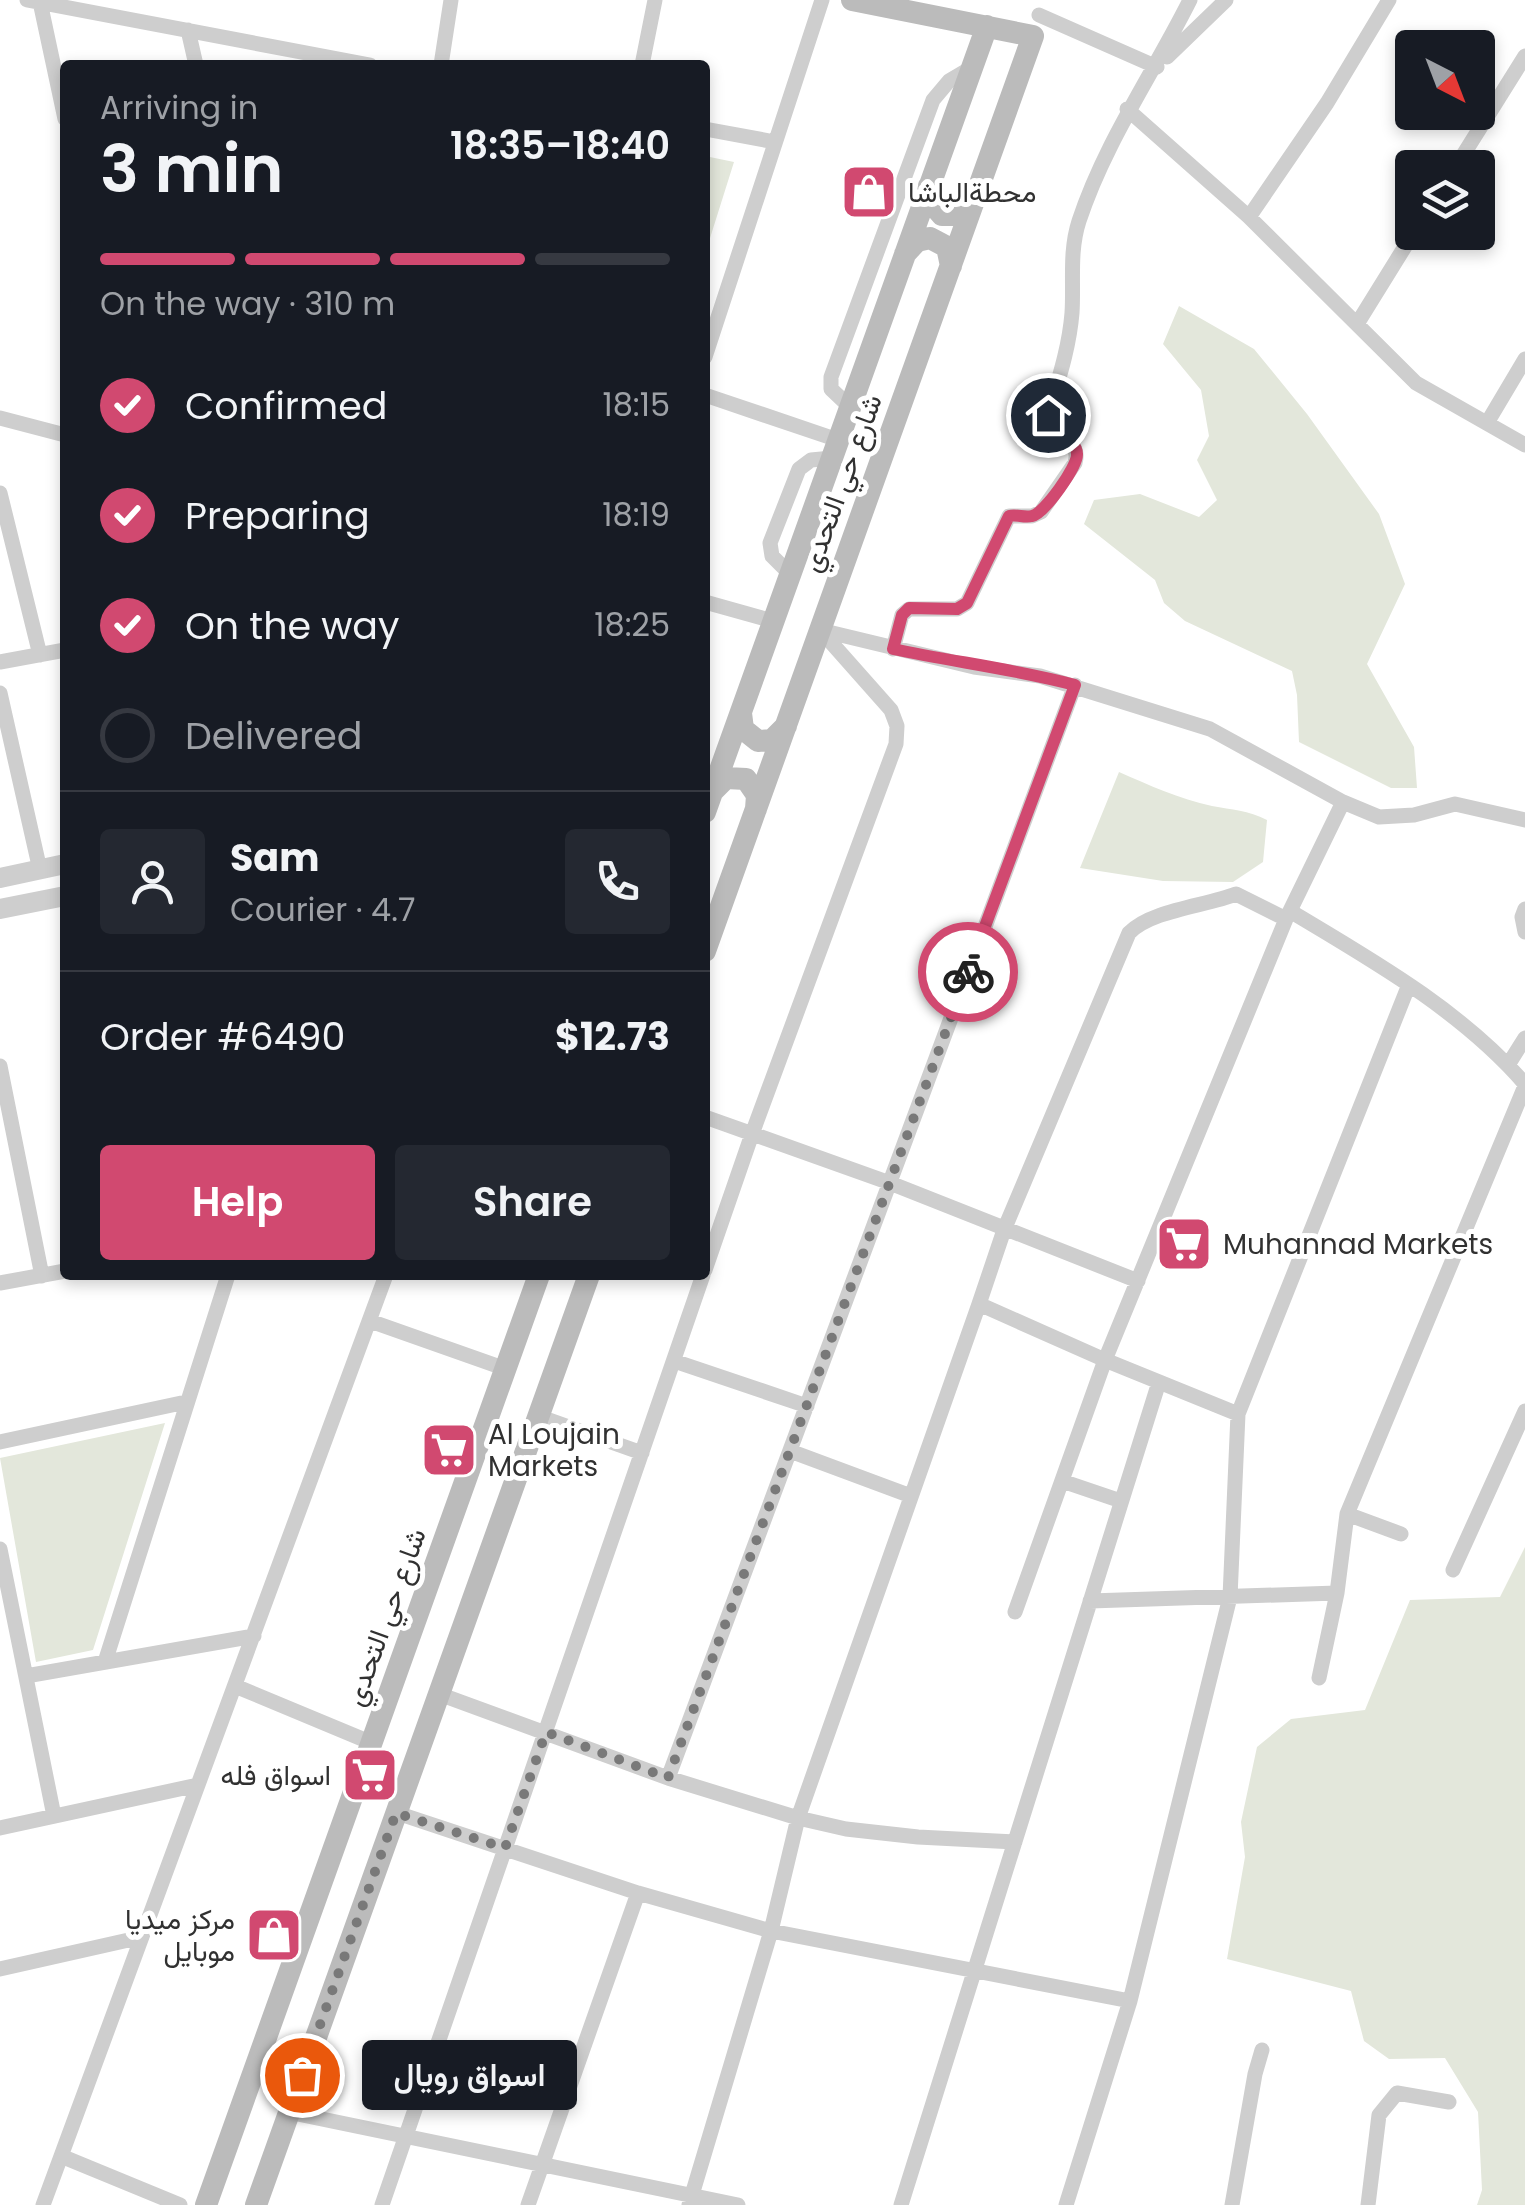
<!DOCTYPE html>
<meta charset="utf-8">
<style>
:root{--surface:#171b24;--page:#242831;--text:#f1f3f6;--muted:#9ea1a6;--line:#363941;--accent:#d14970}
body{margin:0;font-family:Poppins,Vazirmatn,sans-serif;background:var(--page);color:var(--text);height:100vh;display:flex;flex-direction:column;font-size:38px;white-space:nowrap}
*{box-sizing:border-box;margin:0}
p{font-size:32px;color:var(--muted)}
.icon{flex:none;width:55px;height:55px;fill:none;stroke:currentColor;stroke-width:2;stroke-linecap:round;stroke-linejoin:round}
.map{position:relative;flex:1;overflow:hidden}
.side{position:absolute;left:60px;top:60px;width:650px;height:1220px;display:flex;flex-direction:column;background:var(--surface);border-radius:10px;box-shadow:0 5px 15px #0003}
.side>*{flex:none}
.needle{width:65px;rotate:138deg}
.buttons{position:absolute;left:1395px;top:30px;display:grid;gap:20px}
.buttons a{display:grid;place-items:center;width:100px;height:100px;border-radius:10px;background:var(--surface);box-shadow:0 5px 15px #0003;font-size:50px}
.pin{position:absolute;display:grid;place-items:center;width:85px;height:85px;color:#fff;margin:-42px;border:5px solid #fff;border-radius:50%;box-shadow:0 2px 10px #0007}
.courier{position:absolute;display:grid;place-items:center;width:100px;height:100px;margin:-50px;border:8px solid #d14970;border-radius:50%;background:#fff;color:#222;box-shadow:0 2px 12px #0007}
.bubble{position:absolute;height:70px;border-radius:10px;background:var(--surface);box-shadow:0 5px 15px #0003;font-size:32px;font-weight:600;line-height:70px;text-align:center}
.summary em{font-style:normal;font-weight:600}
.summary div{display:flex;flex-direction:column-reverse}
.summary{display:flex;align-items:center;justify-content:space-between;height:170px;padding:0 40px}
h1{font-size:65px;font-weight:600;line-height:75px}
.bar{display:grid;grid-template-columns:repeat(4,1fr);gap:15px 10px;align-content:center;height:120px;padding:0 40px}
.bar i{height:12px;border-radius:8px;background:var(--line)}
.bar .current{background:var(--accent)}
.bar p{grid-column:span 4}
.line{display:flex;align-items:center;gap:25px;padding:0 40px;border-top:2px solid var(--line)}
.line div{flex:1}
.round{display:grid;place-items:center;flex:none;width:105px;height:105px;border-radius:10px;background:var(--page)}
ol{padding:0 40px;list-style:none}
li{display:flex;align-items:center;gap:30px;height:110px}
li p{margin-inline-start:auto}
li .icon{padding:10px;border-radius:50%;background:var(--accent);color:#fff;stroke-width:4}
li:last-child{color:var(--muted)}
li i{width:55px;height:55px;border:5px solid var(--line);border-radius:50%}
.cta{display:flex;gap:20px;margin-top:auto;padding:20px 40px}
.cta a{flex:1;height:115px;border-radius:10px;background:var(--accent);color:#fff;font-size:40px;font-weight:600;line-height:115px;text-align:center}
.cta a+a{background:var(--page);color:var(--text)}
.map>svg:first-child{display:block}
</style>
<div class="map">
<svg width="1525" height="2205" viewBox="0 0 1525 2205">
<rect width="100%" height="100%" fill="#fff"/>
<path fill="#e3e7db" d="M705 156 734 162 705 254Z
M1179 306 1254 349 1307 414 1379 514 1405 584 1367 664 1414 747 1417 788H1391L1299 742 1297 695 1292 671 1185 621 1164 603 1155 580 1084 524 1094 500 1140 494 1199 517 1217 500 1197 460 1209 436 1201 390 1163 344Z
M1119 772C1149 785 1179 799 1212 806 1232 810 1248 810 1267 820L1263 862 1233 882 1163 881 1080 868Z
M165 1423 93 1650 36 1662 0 1458Z
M1525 1547V2205H1477L1482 2190 1478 2112 1445 2058 1389 2059 1364 2041 1351 1991 1227 1959 1245 1857 1241 1822 1257 1747 1291 1719 1365 1710 1410 1600 1500 1597Z"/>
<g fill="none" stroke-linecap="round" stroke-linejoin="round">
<path stroke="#cecece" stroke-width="15" d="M27 0 370 65
M40 2 65 119
M1039 15 1157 67
M188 30 196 65
M1167 57 1226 0
M441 65 451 0
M642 65 655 0
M1127 109 1249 217 1416 383 1525 445
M705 129 775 142
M1455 168 1525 56
M1249 217 1327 103 1389 0
M1357 324 1414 232
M705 357 822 0
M705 395 838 440
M850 407 831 389V377L933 100 949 81 971 68
M0 418 65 435
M1487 423 1525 359
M0 493 40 655
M790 574 772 556 770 543 799 469 811 460 832 458
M705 602 773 621
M820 630 974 667 1040 676 1210 729 1343 802 1379 817 1414 815 1455 804 1525 820
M893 649 902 615 909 609H957L967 603 1009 516H1032L1041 512 1075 463C1082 438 1053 440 1047 419 1057 384 1069 350 1072 313 1074 282 1069 252 1079 221 1105 142 1153 74 1190 0
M0 662 65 650
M0 693 40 870
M1525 909 1522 917 1525 932
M1290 911C1372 960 1462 1011 1525 1084
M1508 1065 1525 1038
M0 1066 42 1276
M705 1117 890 1183 1138 1281
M705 1270 752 1134 896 744 897 726 891 710 821 631
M0 1283 65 1271
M370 1321 506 1369
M674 1361 807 1406
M1238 1414 1105 1360 979 1304 1004 1230 1129 933C1151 910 1206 906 1236 894L1286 919
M538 1416 642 1453
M0 1442 186 1402
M790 1451 911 1496
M1062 1481 1121 1501
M1347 1514 1401 1534
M0 1549 54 1816
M1453 1570 1525 1411
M1090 1601 1337 1593
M1015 1612 1105 1360 1286 919 1343 802
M105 1662 228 1275
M26 1676 254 1636
M1319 1678 1337 1593 1347 1514 1525 1086
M235 1686 372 1743
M439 1694 668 1778 798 1818 846 1829 918 1837 1015 1842
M668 1778 1075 685
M397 1813 638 1893 771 1931 1130 2001
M0 1828 198 1785
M0 1969 142 1937
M288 2112 738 2205
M61 2156 180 2205
M43 2205 386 1275
M382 2205 703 1275
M528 2205 638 1893
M689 2205 771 1931 798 1818 979 1304
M901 2205 1159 1382
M1066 2205 1130 2001 1230 1597 1238 1414 1408 987
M1232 2205 1255 2074 1262 2050
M1368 2205 1379 2115 1397 2093 1449 2102"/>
<path stroke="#cecece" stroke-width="20" d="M0 878 65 864
M0 909 65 896"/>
<path stroke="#bbb" stroke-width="22" d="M929 186V200L942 215H961L973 202
M905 254 917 241 930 238 947 247 951 266
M741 713 743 729 758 741 772 740 786 726
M712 792 726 778 746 779 757 795 756 809
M705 812 987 26
M705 951 1033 36 852 0
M206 2205 539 1275
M256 2205 589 1275"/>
</g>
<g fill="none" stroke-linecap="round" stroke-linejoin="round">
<path stroke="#797979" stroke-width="10" stroke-dasharray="0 18" d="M302 2075 396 1813 505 1848 546 1732 668 1778 968 972"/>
<path stroke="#d14970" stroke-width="12" d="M968 972 1075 685C1015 669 954 662 893 649L902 615 909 608 957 609 967 603 1009 516C1017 514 1024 518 1032 516 1044 514 1078 466 1077 454 1077 441 1058 434 1050 427L1048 415"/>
</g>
<defs>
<g id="shop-square" transform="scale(2.875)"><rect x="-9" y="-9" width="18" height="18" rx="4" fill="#d14970" stroke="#fff"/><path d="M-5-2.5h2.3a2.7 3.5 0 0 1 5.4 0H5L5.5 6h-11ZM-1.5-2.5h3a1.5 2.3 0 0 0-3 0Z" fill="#fff"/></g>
<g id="supermarket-square" transform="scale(2.875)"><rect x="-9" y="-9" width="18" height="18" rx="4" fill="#d14970" stroke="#fff"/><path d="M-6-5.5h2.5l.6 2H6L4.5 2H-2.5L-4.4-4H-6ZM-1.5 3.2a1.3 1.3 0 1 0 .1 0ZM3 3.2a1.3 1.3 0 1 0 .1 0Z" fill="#fff"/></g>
</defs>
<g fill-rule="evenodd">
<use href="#shop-square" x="869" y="192"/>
<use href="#supermarket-square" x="1184" y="1244"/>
<use href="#supermarket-square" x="449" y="1450"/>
<use href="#supermarket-square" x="370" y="1775"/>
<use href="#shop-square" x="274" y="1935"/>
</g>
<g text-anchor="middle" stroke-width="10" stroke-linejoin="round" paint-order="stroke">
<g font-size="28" fill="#313131" stroke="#fff" text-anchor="start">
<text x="908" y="202">محطةالباشا</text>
<text x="1223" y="1254">Muhannad Markets</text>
<text x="488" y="1444">Al Loujain<tspan x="488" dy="32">Markets</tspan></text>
<text x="331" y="1785" text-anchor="end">اسواق فله</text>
<text x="235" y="1929" text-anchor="end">مركز ميديا<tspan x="235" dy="32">موبايل</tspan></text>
</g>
<g font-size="28" fill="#313131" stroke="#fff">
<text transform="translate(841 483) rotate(-70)" y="10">شارع حي التحدي</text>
<text transform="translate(385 1617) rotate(-70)" y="10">شارع حي التحدي</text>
</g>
</g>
</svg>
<div class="buttons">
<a><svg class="needle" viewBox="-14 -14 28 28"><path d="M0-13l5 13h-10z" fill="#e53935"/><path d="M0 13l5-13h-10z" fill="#9ea1a6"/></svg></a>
<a><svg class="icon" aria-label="layers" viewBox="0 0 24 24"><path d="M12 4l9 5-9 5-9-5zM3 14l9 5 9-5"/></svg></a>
</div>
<div class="pin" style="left:302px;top:2075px;background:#ea580c"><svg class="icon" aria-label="bag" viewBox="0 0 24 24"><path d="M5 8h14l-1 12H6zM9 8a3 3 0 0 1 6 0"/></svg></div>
<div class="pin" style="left:1048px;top:415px;background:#1f2937"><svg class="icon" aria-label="home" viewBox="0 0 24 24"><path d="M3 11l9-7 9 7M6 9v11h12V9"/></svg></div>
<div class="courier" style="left:968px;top:972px"><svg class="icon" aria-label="bike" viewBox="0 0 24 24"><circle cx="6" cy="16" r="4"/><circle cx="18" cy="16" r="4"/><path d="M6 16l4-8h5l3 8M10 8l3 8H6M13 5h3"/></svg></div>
<div class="bubble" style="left:362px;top:2040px;width:215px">اسواق رويال</div>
<section class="side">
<div class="summary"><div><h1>3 min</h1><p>Arriving in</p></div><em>18:35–18:40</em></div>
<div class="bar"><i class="current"></i><i class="current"></i><i class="current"></i><i></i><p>On the way · 310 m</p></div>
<ol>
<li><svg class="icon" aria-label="check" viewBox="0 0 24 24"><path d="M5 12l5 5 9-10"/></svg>Confirmed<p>18:15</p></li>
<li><svg class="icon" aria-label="check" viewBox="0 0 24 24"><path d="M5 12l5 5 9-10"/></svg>Preparing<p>18:19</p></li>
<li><svg class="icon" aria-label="check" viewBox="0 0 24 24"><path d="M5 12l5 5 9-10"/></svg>On the way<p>18:25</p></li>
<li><i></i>Delivered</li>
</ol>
<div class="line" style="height:180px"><a class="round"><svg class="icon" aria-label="person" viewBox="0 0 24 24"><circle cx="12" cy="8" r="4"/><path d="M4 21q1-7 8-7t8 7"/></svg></a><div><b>Sam</b><p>Courier · 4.7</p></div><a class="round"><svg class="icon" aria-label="phone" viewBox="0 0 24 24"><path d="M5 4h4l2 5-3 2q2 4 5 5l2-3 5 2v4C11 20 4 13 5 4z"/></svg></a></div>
<div class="line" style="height:130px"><div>Order #6490</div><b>$12.73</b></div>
<div class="cta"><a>Help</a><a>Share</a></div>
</section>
</div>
